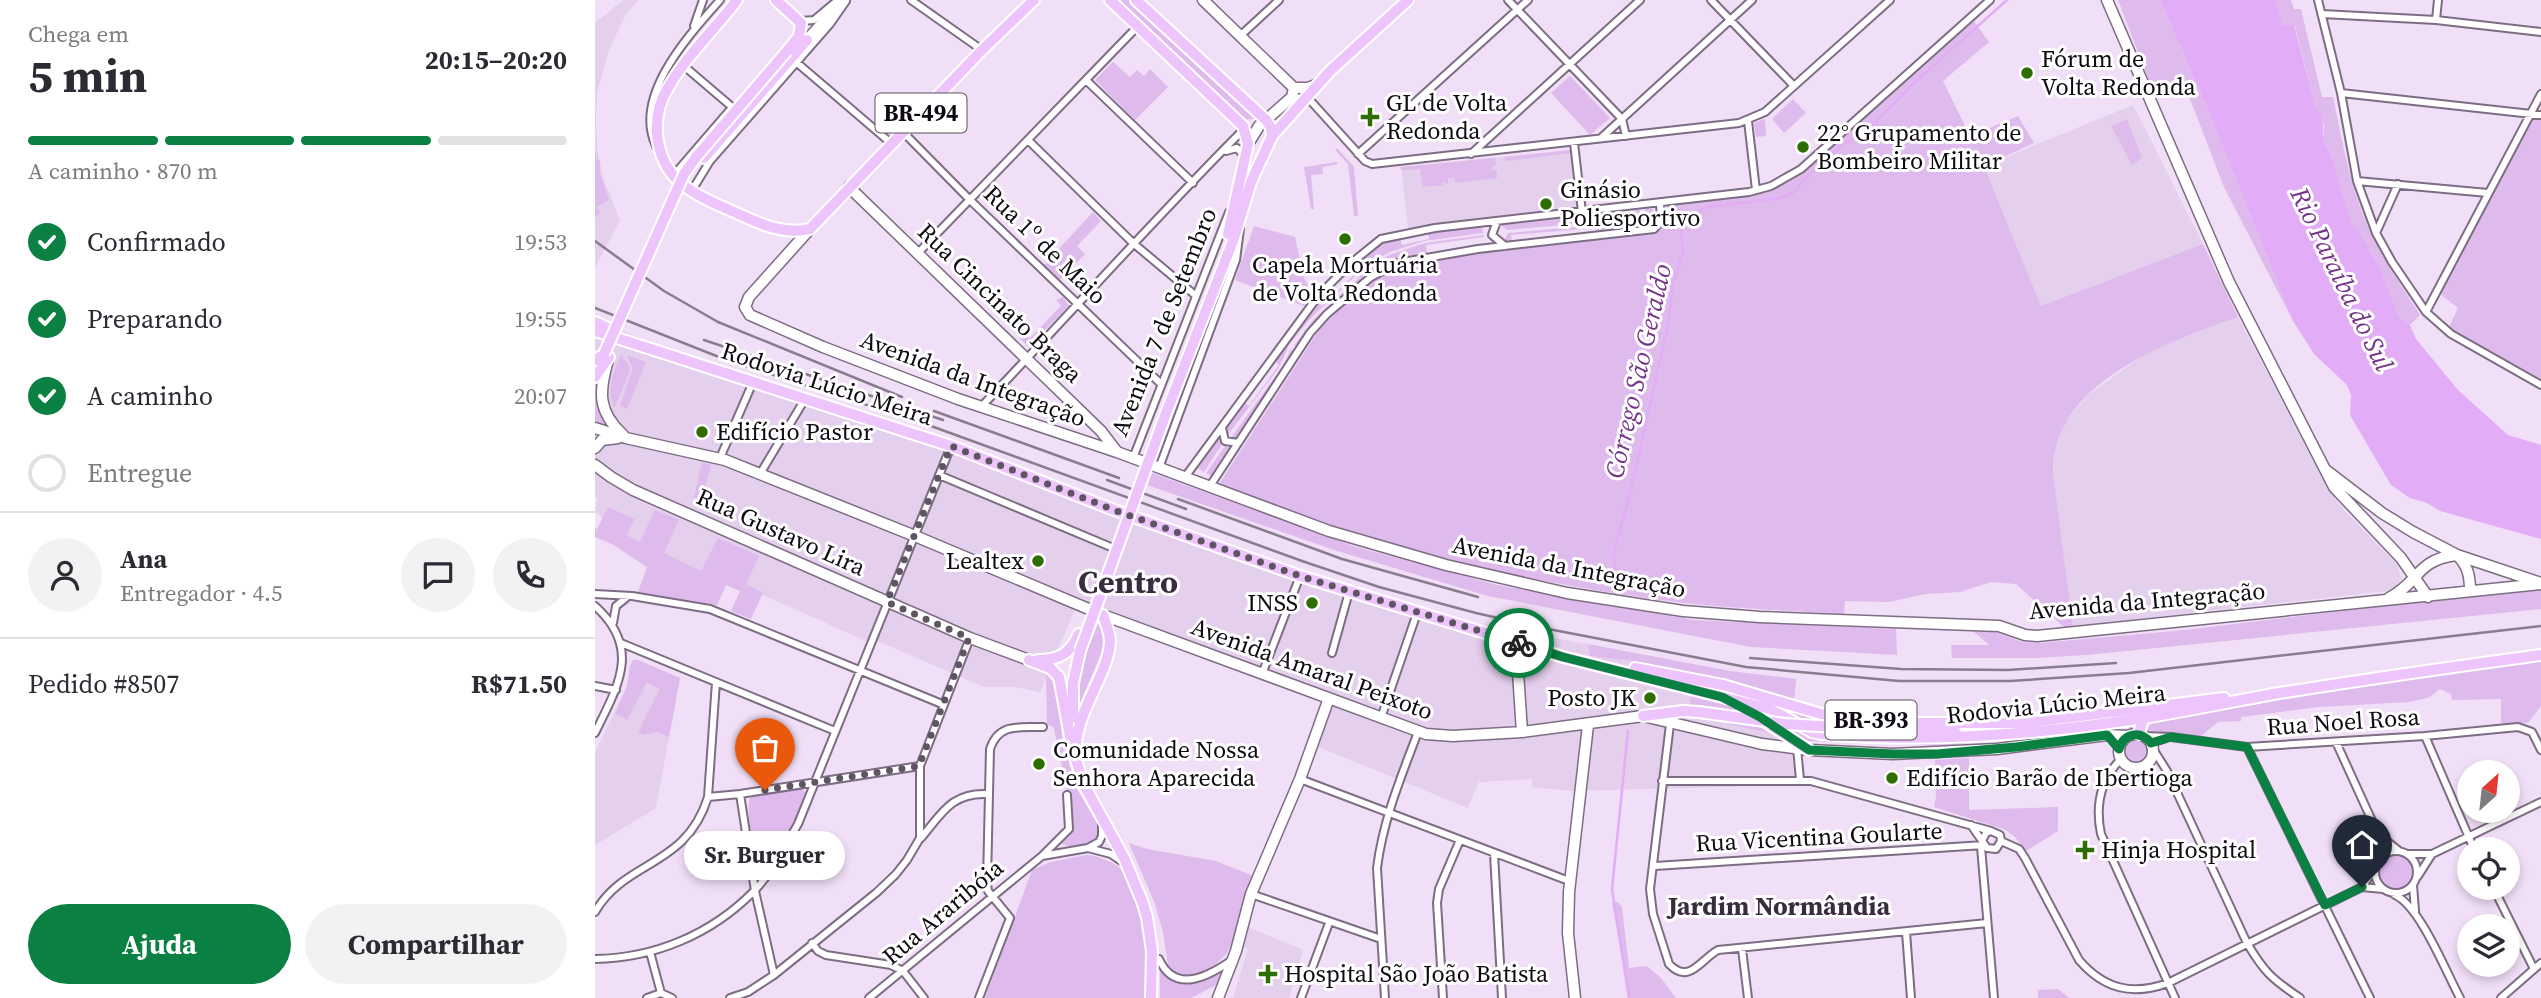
<!DOCTYPE html>
<html lang="pt">
<meta charset="utf-8">
<style>
:root{--surface:#fff;--page:#f2f2f3;--text:#2b2b33;--muted:#7c7c81;--line:#e1e1e2;--accent:#0b8043}
body{margin:0;font-family:"Source Serif 4",serif;background:var(--page);color:var(--text);height:100vh;display:flex;flex-direction:column;font-size:26px;white-space:nowrap}
*{box-sizing:border-box;margin:0}
p{font-size:23px;color:var(--muted)}
.icon{flex:none;width:38px;height:38px;fill:none;stroke:currentColor;stroke-width:2;stroke-linecap:round;stroke-linejoin:round}
.map{position:relative;flex:1;overflow:hidden}
.side{display:flex;flex-direction:column;background:var(--surface);width:595px}
.side>*{flex:none}
.needle{width:46px;rotate:27deg}
.fabs{position:absolute;left:1862px;top:760px;display:grid;gap:14px}
.fabs a{display:grid;place-items:center;width:63px;height:63px;border-radius:50%;background:var(--surface);box-shadow:0 4px 10px #0003;font-size:35px}
.pin{position:absolute;display:grid;place-items:center;width:60px;height:60px;color:#fff;margin:-72px -30px;border-radius:50% 50% 50% 0;rotate:-45deg;box-shadow:0 0 7px #0007}
.pin .icon{rotate:45deg}
.courier{position:absolute;display:grid;place-items:center;width:70px;height:70px;margin:-35px;border:5px solid #0b8043;border-radius:50%;background:#fff;color:#222;box-shadow:0 2px 9px #0007}
.bubble{position:absolute;height:49px;border-radius:24px;background:var(--surface);box-shadow:0 4px 10px #0003;font-size:23px;font-weight:700;line-height:49px;text-align:center}
.headline em{font-style:normal;font-weight:700}
.headline div{display:flex;flex-direction:column-reverse}
.headline{display:flex;align-items:center;justify-content:space-between;height:119px;padding:0 28px}
h1{font-size:46px;font-weight:700;line-height:52px}
.bar{display:grid;grid-template-columns:repeat(4,1fr);gap:10px 7px;align-content:center;height:84px;padding:0 28px}
.bar i{height:9px;border-radius:5px;background:var(--line)}
.bar .on{background:var(--accent)}
.bar p{grid-column:span 4}
.line{display:flex;align-items:center;gap:18px;padding:0 28px;border-top:2px solid var(--line)}
.line div{flex:1}
.round{display:grid;place-items:center;flex:none;width:74px;height:74px;border-radius:37px;background:var(--page)}
ol{padding:0 28px;list-style:none}
li{display:flex;align-items:center;gap:21px;height:77px}
li p{margin-inline-start:auto}
li .icon{padding:7px;border-radius:50%;background:var(--accent);color:#fff;stroke-width:4}
li:last-child{color:var(--muted)}
li i{width:38px;height:38px;border:4px solid var(--line);border-radius:50%}
.primary-button{display:flex;gap:14px;margin-top:auto;padding:14px 28px}
.primary-button a{flex:1;height:80px;border-radius:42px;background:var(--accent);color:#fff;font-size:28px;font-weight:700;line-height:80px;text-align:center}
.primary-button a+a{background:var(--page);color:var(--text)}
main{display:flex;flex:1;min-height:0}
.map>svg:first-child{display:block}
</style>
<main>
<section class="side">
<div class="headline"><div><h1>5 min</h1><p>Chega em</p></div><em>20:15–20:20</em></div>
<div class="bar"><i class="on"></i><i class="on"></i><i class="on"></i><i></i><p>A caminho · 870 m</p></div>
<ol>
<li><svg class="icon" aria-label="check" viewBox="0 0 24 24"><path d="M5 12l5 5 9-10"/></svg>Confirmado<p>19:53</p></li>
<li><svg class="icon" aria-label="check" viewBox="0 0 24 24"><path d="M5 12l5 5 9-10"/></svg>Preparando<p>19:55</p></li>
<li><svg class="icon" aria-label="check" viewBox="0 0 24 24"><path d="M5 12l5 5 9-10"/></svg>A caminho<p>20:07</p></li>
<li><i></i>Entregue</li>
</ol>
<div class="line" style="height:126px"><a class="round"><svg class="icon" aria-label="person" viewBox="0 0 24 24"><circle cx="12" cy="8" r="4"/><path d="M4 21q1-7 8-7t8 7"/></svg></a><div><b>Ana</b><p>Entregador · 4.5</p></div><a class="round"><svg class="icon" aria-label="chat" viewBox="0 0 24 24"><path d="M4 5h16v11H9l-5 4z"/></svg></a><a class="round"><svg class="icon" aria-label="phone" viewBox="0 0 24 24"><path d="M5 4h4l2 5-3 2q2 4 5 5l2-3 5 2v4C11 20 4 13 5 4z"/></svg></a></div>
<div class="line" style="height:91px"><div>Pedido #8507</div><b>R$71.50</b></div>
<div class="primary-button"><a>Ajuda</a><a>Compartilhar</a></div>
</section>
<div class="map">
<svg width="1946" height="998" viewBox="0 0 1946 998">
<rect width="100%" height="100%" fill="#f1dff7"/>
<path fill="#e4cfec" d="M28 0H43L30 16 14 50 2 93 1 117 2 148 8 178 25 220 0 268V23Z
M1538 105 1608 244 1446 306 1389 166Z
M975 150 983 208 813 228 806 167Z
M1643 317 1730 484 1748 509 1803 566 1806 579 1801 587 1792 591 1478 626 1458 473 1460 447 1471 421 1493 395 1547 356 1585 338Z
M0 319 69 348 358 442 571 522 737 581 889 626 993 644 995 656 1041 661 1040 666 1191 700 1200 785 978 791 936 787 938 779 884 782 873 808 721 746 740 695 484 600 445 692 420 687H389L283 641H271L166 594 107 574 28 537 0 511 3 498 0 497Z
M38 660H43L85 678 61 808 0 845V753L32 686 35 666Z
M648 925 708 950 694 998H638L653 949 645 945Z"/>
<path fill="#dfbaec" d="M520 0H539L663 118 647 120Z
M1523 0H1565L1610 103 1698 321 1629 187 1588 81 1558 91Z
M1681 0H1696L1699 9H1706L1727 97H1738C1746 136 1753 175 1767 212 1781 249 1804 282 1825 315L1815 325 1803 317 1764 232 1756 222 1738 159 1729 143V125L1721 109 1700 26H1688Z
M1379 21 1394 42 1348 81 1375 136 1423 116 1439 143 1389 166 1446 306 1608 244 1643 317C1573 342 1457 382 1458 473L1478 626 1469 627 1421 584 1396 582 1365 592 1330 594 1294 602 1250 601 1249 614C1185 610 1121 608 1058 599 956 585 852 563 753 531 710 517 667 500 624 484L722 333C740 312 771 283 796 271 808 265 821 263 833 260L1061 232C1073 226 1073 217 1072 205L1169 192 1197 180Z
M518 62 535 77 542 70 549 76 555 69 573 87 540 120 500 80Z
M975 76 1015 118 995 135 956 93Z
M1198 99 1211 113 1189 133 1177 119Z
M1939 117H1946V381L1875 343 1854 327 1863 308 1844 293Z
M1170 119 1171 136 1161 137 1159 123Z
M1532 119 1547 158 1537 165 1516 126Z
M742 148 759 167 763 216H759L753 164 740 150Z
M0 150 1 159 5 161V174L14 200 2 207 5 211 2 217 0 216Z
M975 150 976 153 911 161 910 157Z
M900 158 901 165 897 166V170H902V178L860 183V178H853V184L848 182V185L828 187 825 169 806 170V167Z
M742 162 743 164 727 167 728 174 716 175 719 209H716L709 167Z
M1050 209H1057L1063 215 1062 222 1059 225 1001 234 1000 228 916 235 917 242 909 241 913 233 1046 221 1050 217Z
M1045 210V216L1041 218 912 230 904 224Z
M498 212 506 221 482 246 490 254 465 280 449 265Z
M659 226 700 237 709 278 718 294 709 306 640 280Z
M887 226 888 233 829 241 795 252 772 265 715 319 695 343 694 341 722 302 727 306 765 269 760 263 786 242 805 238 807 245 834 239 833 232Z
M889 235V237L831 245 832 253C821 255 810 256 800 260 768 273 721 319 702 346H699L718 320 774 268 794 255 830 243Z
M468 297 474 306 433 347 421 334 420 331 423 328 435 338 466 306 461 300Z
M690 346 693 348 683 369 632 436 630 428 649 403 654 406 684 365 680 361Z
M696 349 698 354 642 439H635L688 366Z
M26 355 33 364 35 370 19 409C12 388 17 374 26 355Z
M32 355 51 362 32 409 25 405 38 368Z
M4 377 17 430 0 424V381Z
M623 437 627 444 609 472 603 468Z
M630 446 635 448 618 477 611 473Z
M107 463 116 465 106 501 99 497Z
M557 473 761 547 902 585 1098 620 1301 629 1302 655 1156 647 893 596 739 550 552 485Z
M13 507 39 519 32 535 45 542 60 510 84 520 69 553 106 571 123 538 164 556 151 584 168 593 156 619 136 611 145 591 131 585 122 605 43 592 52 567 17 544 0 537V528L2 529Z
M1946 587V609L1492 655 1441 658H1357L1356 645H1394L1377 630 1397 631 1427 642 1445 643 1590 630Z
M503 624 509 632 510 644 483 708C477 680 493 649 503 624Z
M993 644 1135 671 1201 679 1199 703 1040 666V661L995 656Z
M38 660H43L85 678 74 737 63 732 49 735 43 732 65 689 52 682 32 720 20 714 32 686 35 666Z
M1946 660V706L1933 723H1906V699L1857 700 1856 694 1845 689 1835 697 1815 702 1724 707 1646 717V721L1623 722 1605 737 1551 730 1559 721 1819 678Z
M451 671 461 687 468 743 482 789 506 830 502 841C489 846 478 849 465 843 483 823 475 816 474 792L472 791 459 729 457 726 452 725Z
M1077 677 1258 721V725L1205 722Z
M1096 692 1148 710 1178 730 1175 733 1103 717 1095 707Z
M1152 706 1285 742 1345 743 1415 736 1441 737 1344 746 1215 741 1206 739Z
M1528 751a13 13 0 1 1 26 0a13 13 0 1 1-26 0Z
M1374 758V810L1463 807V831L1431 851 1420 837 1411 830 1339 807 1341 797 1340 760Z
M204 788 212 793V797C203 818 193 845 176 860L167 858C157 850 151 810 155 798L165 793Z
M534 843 552 849 621 861 661 877 639 939 632 953 616 969 600 976 588 975 581 973 573 965 568 932 560 904Z
M1784 872a17 17 0 1 1 34 0a17 17 0 1 1-34 0Z
M491 855C502 855 524 864 530 873 535 880 537 891 540 899 551 937 553 959 552 998H390L437 870 456 862Z
M1023 902 1027 907 1034 968 1052 966 1066 978 1081 998H1034L1017 903Z
M631 967 623 984 596 998H565V969C587 989 609 981 631 967Z
M1463 989 1474 998H1443V990Z"/>
<path fill="#e3acf6" d="M1565 0H1681L1688 26 1699 25 1721 109 1727 113 1729 143 1738 159 1756 222 1764 232 1787 273 1803 317 1815 325 1821 339 1863 390 1913 435 1946 445V539L1845 511 1832 503 1815 498 1796 485 1755 415 1756 395 1752 385 1719 354 1698 321 1610 103Z"/>
<g fill="none" stroke-linecap="round" stroke-linejoin="round">
<path stroke="#e3acf6" stroke-width="2.5" d="M1021 593 1019 551 1034 498 1074 321 1077 286 1088 253 1086 229 1103 212 1112 207 1186 198 1198 193 1213 176 1246 146 1273 130 1320 82 1412 0
M1536 726V730
M1033 731 1017 889 1034 998"/>
<g stroke="#7d6d83" stroke-width="10">
<path id="street" d="M316 0 387 50
M913 0 1027 119 1031 136
M1116 0 1199 86
M1723 0 1746 93 1762 181 1781 233 1797 262 1831 312 1856 334 1946 385
M1727 14 1841 20 1946 32
M1841 20 1843 0
M205 21 219 20 243 0
M99 26 108 0
M645 36 684 0
M201 62 297 144
M89 66 137 107
M492 81 598 183
M1746 93 1946 115
M697 97 714 99 770 161 777 164 1144 123 1170 112 1295 0
M1153 121 1161 190
M308 132 375 200 566 384
M1006 138 1157 0
M434 141 538 243 600 295
M979 143 987 212
M61 146C37 96 94 35 125 0
M631 151 642 148 650 157
M763 154 933 0
M876 154 1045 0
M78 176 134 111
M1762 181 1893 193
M96 192 115 161 235 24 251 1
M902 221 897 235 910 246
M1781 233 1803 184
M323 253 543 26
M1831 312 1946 94
M386 407C474 315 559 219 649 129
M627 428 630 441 643 443
M125 458 158 382
M538 458 634 212
M564 468 641 260 645 229
M165 474 210 399
M344 475 523 550
M590 477 724 295 755 264 786 239 840 228 1154 192 1176 186 1206 169 1395 0
M615 486 715 333 732 314 776 277 802 263 883 249 1059 229 1066 221 1065 203
M0 594 37 596 115 609 347 704
M0 606C47 648 23 686 0 733
M18 623 21 606 31 598
M26 643 240 731
M737 653 754 592
M667 674 705 576
M0 686 21 690
M786 718 822 613
M1075 724 1055 889 1058 914 1074 964C1094 985 1105 960 1123 950L1392 923
M1549 736 1576 737 1652 747 1830 736 1923 727 1937 732 1946 750
M1830 736 1879 849
M1741 742 1783 834V859
M1556 743 1571 738
M1652 747 1775 998
M1202 748 1205 780
M1558 749 1572 771 1652 943C1669 972 1677 979 1705 998
M1526 759C1505 780 1500 805 1506 834L1580 998
M705 779 974 881
M1067 781H1216L1396 831
M145 794 160 891 179 975
M113 797 145 794 325 766
M1376 825 1392 848 1401 849 1406 841 1405 835 1396 831 1391 833 1388 839
M1784 835 1803 850
M326 838C347 813 357 792 393 794
M1406 841 1424 849 1430 858 1484 960C1509 989 1537 996 1573 983L1767 887 1780 868
M1386 847 1399 998
M493 848 516 854 529 863
M1780 872a21 21 0 1 1 42 0a21 21 0 1 1-42 0Z
M899 854 907 998
M1812 854H1837L1946 802
M448 855 474 829 472 795
M1060 866 1389 845
M1823 876 1837 854
M1818 885 1820 911
M1767 887 1788 889
M1898 887 1939 969
M656 894 786 939
M1800 895C1825 906 1851 972 1865 998
M0 912C31 859 91 868 113 797L121 682
M1311 932 1316 998
M217 943 223 951 231 955 296 965 308 971 329 998
M1147 949 1153 998
M55 952 66 993
M0 959C60 958 117 934 159 891 177 873 190 846 203 824L356 446
M564 959C580 995 614 976 637 960
M66 993 77 998
M52 998 66 993
M135 998 153 992 179 975 281 893 301 874 312 860 325 838V766L375 638
M274 998 447 856 493 848 504 842 507 836V823
M384 998 415 918 393 891 392 883 395 749C404 722 425 728 448 727
M706 998 734 923
M790 998 782 868C788 820 806 777 823 732
M848 998 842 903 844 889 865 840
M1906 998 1946 963"/>
</g>
<g stroke="#7d6d83" stroke-width="13">
<path id="secondary" d="M608 0 699 88H713L723 84
M1512 0 1634 282 1739 487 1806 558 1833 597
M212 40 248 0
M653 144 664 126 697 97 699 88
M254 187 506 431 522 452
M215 229 154 297 150 307 155 315 228 347 363 399 522 452 734 531 851 565 972 593 1088 611 1165 617 1404 626 1430 635 1442 636 1946 584
M13 360C4 391 2 411 28 435
M0 428 31 438 130 460 320 536 508 615 831 734 858 736 927 732 1048 716 1167 744 1214 750 1298 754 1402 749 1512 735 1533 736
M0 448 7 440 23 438
M0 465 16 477 38 490 375 638 434 660
M1732 471 1787 513 1818 532 1862 555 1946 583
M1862 555C1873 566 1875 576 1875 591
M1794 598C1825 582 1821 560 1861 555
M921 642 927 732
M1524 751a17 17 0 1 1 34 0a17 17 0 1 1-34 0Z
M623 998 641 951 656 894 705 779 734 698
M980 998 973 933 974 892 993 725"/>
</g>
<g stroke="#fff" stroke-width="14">
<path id="primary" d="M142 0C120 29 91 56 73 88 64 102 61 118 62 134 66 177 93 192 130 208 158 220 184 236 215 229L387 50 439 0
M181 0 206 23 204 36 192 51
M515 0 648 126 653 144 633 234
M541 0 671 120 676 128 677 136
M109 158 212 40
M638 241 656 182 677 136 735 71 813 0
M0 322 17 330
M0 331 356 446 519 510 705 576 968 657 1175 709 1217 732 1226 734C1334 743 1441 735 1548 718 1592 711 1635 702 1678 694 1767 680 1857 667 1946 655
M0 360 9 354
M0 377 14 357
M434 660 455 668 464 677 477 747 489 785 529 858 547 901 552 917 557 951 556 998
M443 660C465 660 475 653 484 634
M1040 668 1128 685 1226 714 1313 723H1429L1629 698
M1149 708 1214 750
M1048 716 1088 711 1104 712
M478 718V683L485 651
M1289 730 1360 731
M1544 734 1548 718
M481 744C484 707 513 674 515 642 515 633 511 624 508 615"/>
</g>
<use href="#street" stroke="#fff" stroke-width="6"/>
<use href="#secondary" stroke="#fff" stroke-width="10"/>
<use href="#primary" stroke="#eec4fc" stroke-width="10"/>
<path stroke="#897d8d" stroke-width="2.5" d="M0 241 69 291 123 322 307 397
M0 308 129 359 325 422 707 561 784 587 881 613 943 627 1151 667 1304 681H1415L1534 673 1946 626
M109 340 348 420
M339 411 524 478
M512 480 591 509
M583 499 747 559 883 597
M1155 658 1306 669 1413 670 1521 663"/>
<g stroke="#fff" stroke-width="14" stroke-linecap="butt">
<path id="primary-bridge" d="M9 354 89 174 102 156 192 51
M485 651 571 413 638 241
M1104 712 1190 724 1289 730"/>
</g>
<use href="#primary-bridge" stroke="#eec4fc" stroke-width="10"/>
</g>
<g fill="none" stroke-linecap="round" stroke-linejoin="round">
<path stroke="#5e5462" stroke-width="7" stroke-dasharray="0 12.6" d="M170 790 324 766 374 638 292 602 356 446 519 510 705 576 924 643"/>
<path stroke="#0b8043" stroke-width="9" d="M924 643 968 657 1127 697 1165 717 1214 750 1298 754H1342L1421 747 1512 735 1524 749C1529 733 1545 730 1556 743L1576 737 1652 747 1730 905 1767 887"/>
</g>
<g fill="#2d6d01" stroke="#fff" stroke-width="2.5">
<circle cx="1432" cy="73" r="7"/>
<path d="M771.5 106.5h7v7h7v7h-7v7h-7v-7h-7v-7h7z"/>
<circle cx="1208" cy="147" r="7"/>
<circle cx="951" cy="204" r="7"/>
<circle cx="750" cy="239" r="7"/>
<circle cx="107" cy="432" r="7"/>
<circle cx="443" cy="561" r="7"/>
<circle cx="717" cy="603" r="7"/>
<circle cx="1055" cy="698" r="7"/>
<circle cx="444" cy="764" r="7"/>
<circle cx="1297" cy="778" r="7"/>
<path d="M1486.5 839.5h7v7h7v7h-7v7h-7v-7h-7v-7h7z"/>
<path d="M669.5 963.5h7v7h7v7h-7v7h-7v-7h-7v-7h7z"/>
</g>
<g text-anchor="middle" stroke-width="6" stroke-linejoin="round" paint-order="stroke">
<g fill="#fff" stroke="#575358" stroke-width="2">
<rect x="280.5" y="93.5" width="91" height="39" rx="5"/>
<rect x="1230.5" y="700.5" width="91" height="39" rx="5"/>
</g>
<g font-size="23" font-weight="bold" fill="#0f0911">
<text x="326" y="121">BR-494</text>
<text x="1276" y="728">BR-393</text>
</g>
<g font-size="24" fill="#0f0911" stroke="#fff" text-anchor="start">
<text x="1446" y="67">Fórum de<tspan x="1446" dy="28">Volta Redonda</tspan></text>
<text x="791" y="111">GL de Volta<tspan x="791" dy="28">Redonda</tspan></text>
<text x="1222" y="141">22° Grupamento de<tspan x="1222" dy="28">Bombeiro Militar</tspan></text>
<text x="965" y="198">Ginásio<tspan x="965" dy="28">Poliesportivo</tspan></text>
<text x="750" y="273" text-anchor="middle">Capela Mortuária<tspan x="750" dy="28">de Volta Redonda</tspan></text>
<text x="121" y="440">Edifício Pastor</text>
<text x="429" y="569" text-anchor="end">Lealtex</text>
<text x="703" y="611" text-anchor="end">INSS</text>
<text x="1041" y="706" text-anchor="end">Posto JK</text>
<text x="458" y="758">Comunidade Nossa<tspan x="458" dy="28">Senhora Aparecida</tspan></text>
<text x="1311" y="786">Edifício Barão de Ibertioga</text>
<text x="1506" y="858">Hinja Hospital</text>
<text x="689" y="982">Hospital São João Batista</text>
</g>
<g font-size="24" fill="#0f0911" stroke="#fff">
<text transform="translate(450 245) rotate(44)" y="8">Rua 1º de Maio</text>
<text transform="translate(405 303) rotate(44)" y="8">Rua Cincinato Braga</text>
<text transform="translate(569 322) rotate(-68)" y="8">Avenida 7 de Setembro</text>
<text transform="translate(378 379) rotate(20)" y="8">Avenida da Integração</text>
<text transform="translate(232 384) rotate(18)" y="8">Rodovia Lúcio Meira</text>
<text transform="translate(186 532) rotate(24)" y="8">Rua Gustavo Lira</text>
<text transform="translate(974 567) rotate(11)" y="8">Avenida da Integração</text>
<text transform="translate(1552 601) rotate(-5)" y="8">Avenida da Integração</text>
<text transform="translate(717 669) rotate(20)" y="8">Avenida Amaral Peixoto</text>
<text transform="translate(1461 704) rotate(-6)" y="8">Rodovia Lúcio Meira</text>
<text transform="translate(1748 722) rotate(-4)" y="8">Rua Noel Rosa</text>
<text transform="translate(1224 837) rotate(-3)" y="8">Rua Vicentina Goularte</text>
<text transform="translate(348 912) rotate(-40)" y="8">Rua Araribóia</text>
</g>
<g font-size="26" font-style="italic" fill="#753489" stroke="#fff">
<text transform="translate(1747 279) rotate(64)" y="9">Rio Paraíba do Sul</text>
<text transform="translate(1043 371) rotate(-77)" y="9">Córrego São Geraldo</text>
</g>
<g font-size="26" font-weight="bold" fill="#392c3e" stroke="#fff">
<text x="1184" y="915">Jardim Normândia</text>
</g>
<g font-size="32" font-weight="bold" fill="#392c3e" stroke="#fff">
<text x="533" y="593">Centro</text>
</g>
</g>
</svg>
<div class="fabs">
<a><svg class="needle" viewBox="-14 -14 28 28"><path d="M0-13l5 13h-10z" fill="#e53935"/><path d="M0 13l5-13h-10z" fill="#7c7c81"/></svg></a>
<a><svg class="icon" aria-label="locate" viewBox="0 0 24 24"><circle cx="12" cy="12" r="6"/><path d="M12 2v4M12 18v4M2 12h4M18 12h4"/></svg></a>
<a><svg class="icon" aria-label="layers" viewBox="0 0 24 24"><path d="M12 4l9 5-9 5-9-5zM3 14l9 5 9-5"/></svg></a>
</div>
<div class="pin" style="left:170px;top:790px;background:#ea580c"><svg class="icon" aria-label="bag" viewBox="0 0 24 24"><path d="M5 8h14l-1 12H6zM9 8a3 3 0 0 1 6 0"/></svg></div>
<div class="pin" style="left:1767px;top:887px;background:#1f2937"><svg class="icon" aria-label="home" viewBox="0 0 24 24"><path d="M3 11l9-7 9 7M6 9v11h12V9"/></svg></div>
<div class="courier" style="left:924px;top:643px"><svg class="icon" aria-label="bike" viewBox="0 0 24 24"><circle cx="6" cy="16" r="4"/><circle cx="18" cy="16" r="4"/><path d="M6 16l4-8h5l3 8M10 8l3 8H6M13 5h3"/></svg></div>
<div class="bubble" style="left:89px;top:831px;width:161px">Sr. Burguer</div>
</div>
</main>
